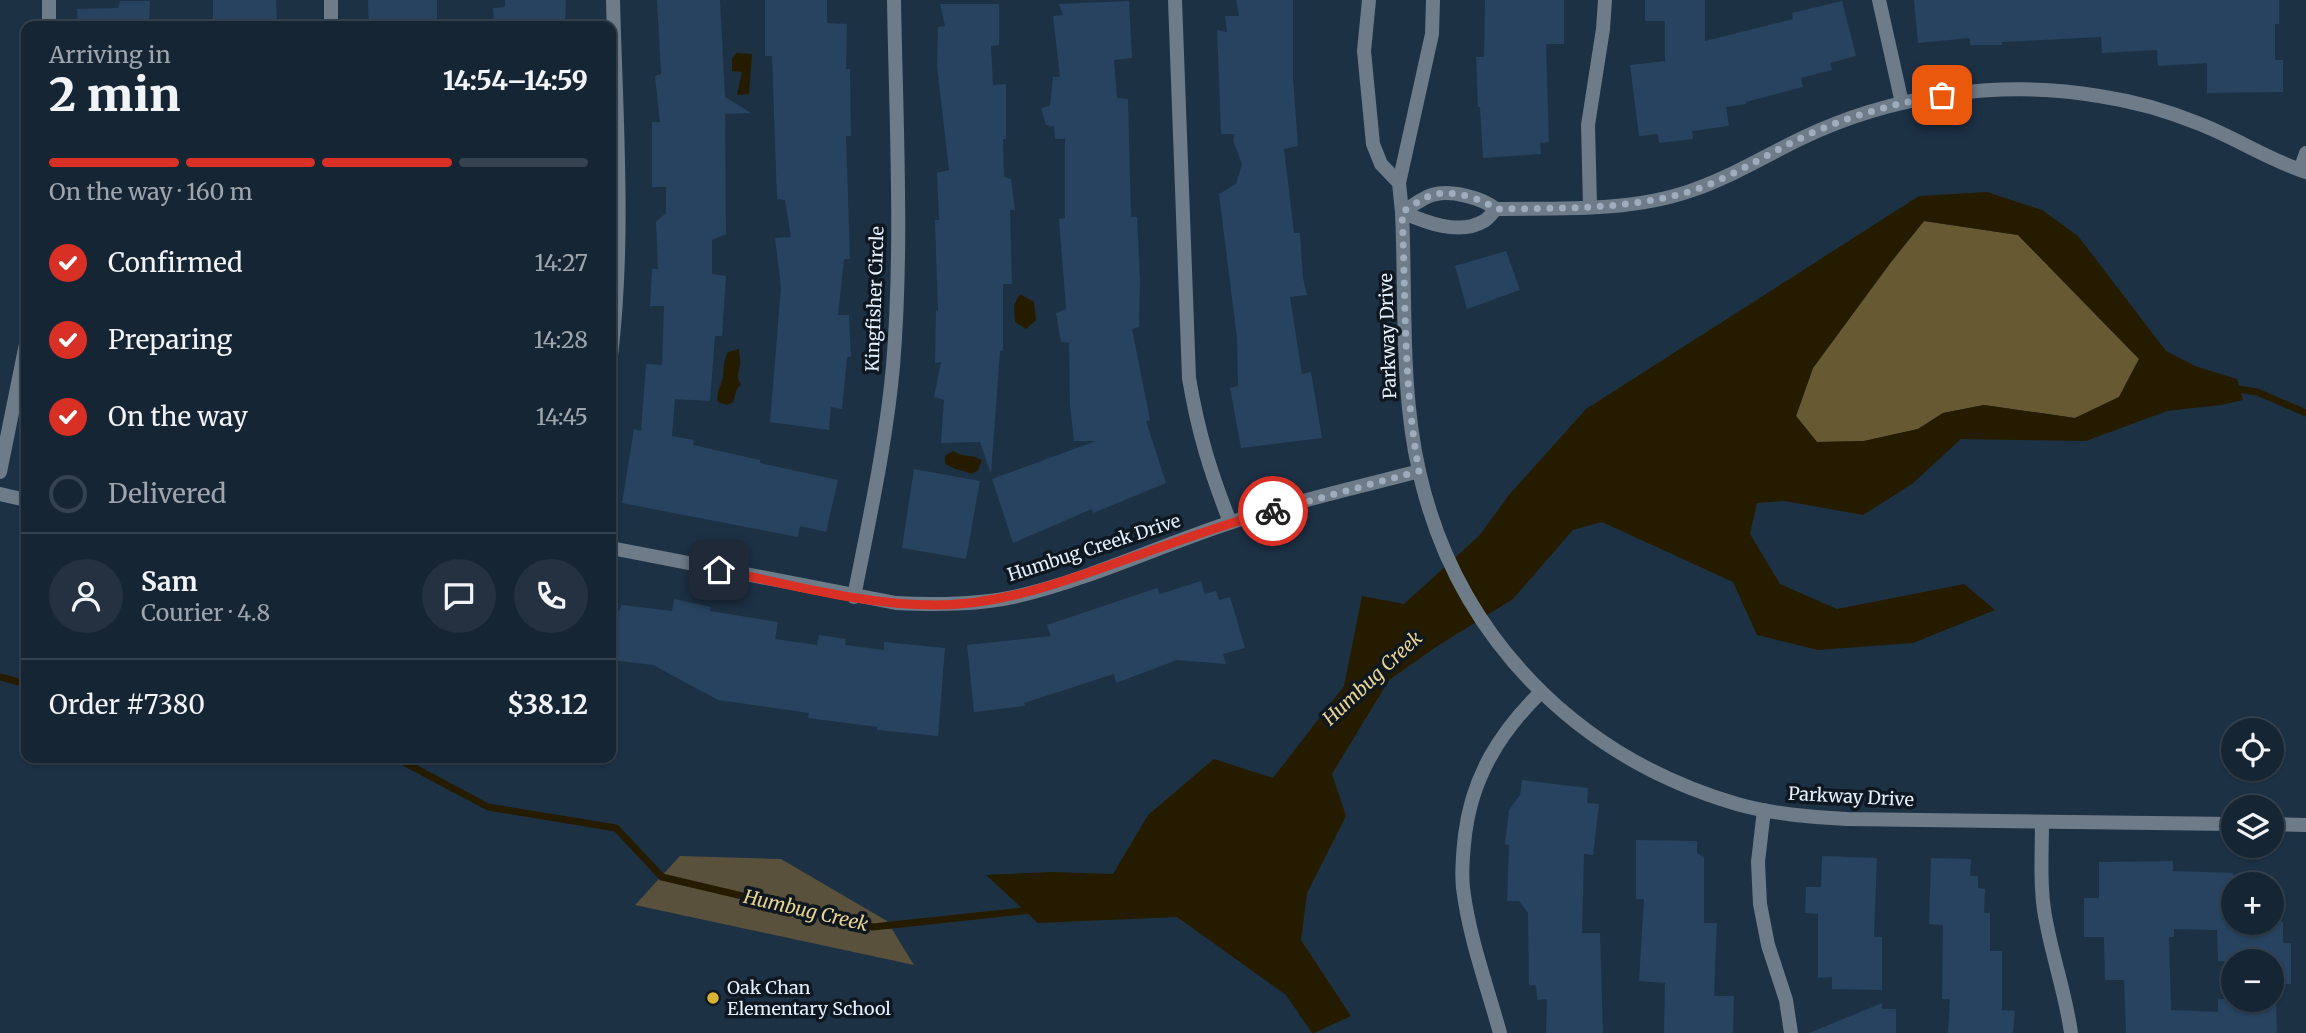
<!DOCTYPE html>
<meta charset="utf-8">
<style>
:root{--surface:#162534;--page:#233140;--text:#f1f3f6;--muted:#9ea5ac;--line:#35424f;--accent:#d93025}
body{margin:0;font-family:Merriweather,serif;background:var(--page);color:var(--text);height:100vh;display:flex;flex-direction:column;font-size:26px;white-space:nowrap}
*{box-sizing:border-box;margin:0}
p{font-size:23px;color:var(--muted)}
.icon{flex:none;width:38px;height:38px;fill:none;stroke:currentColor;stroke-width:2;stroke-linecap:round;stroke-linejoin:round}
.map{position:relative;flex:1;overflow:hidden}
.panel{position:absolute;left:21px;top:21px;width:595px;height:742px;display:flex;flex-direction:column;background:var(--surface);border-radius:14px;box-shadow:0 2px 5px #0004,0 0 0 2px var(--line)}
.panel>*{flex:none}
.fabs{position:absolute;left:2221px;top:718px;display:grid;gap:14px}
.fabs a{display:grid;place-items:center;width:63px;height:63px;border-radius:50%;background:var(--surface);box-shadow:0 2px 5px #0004,0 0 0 2px var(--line);font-size:35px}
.pin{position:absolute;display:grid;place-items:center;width:60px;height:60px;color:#fff;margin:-30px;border-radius:14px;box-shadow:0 4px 10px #0006}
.courier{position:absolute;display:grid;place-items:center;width:70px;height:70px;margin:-35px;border:5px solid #d93025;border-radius:50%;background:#fff;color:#222;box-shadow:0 2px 9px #0007}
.head em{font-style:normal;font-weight:800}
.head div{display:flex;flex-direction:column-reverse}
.head{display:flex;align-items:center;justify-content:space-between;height:119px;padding:0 28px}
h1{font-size:46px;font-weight:800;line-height:52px}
.bar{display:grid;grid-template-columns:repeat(4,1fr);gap:10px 7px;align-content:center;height:84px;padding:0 28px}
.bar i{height:9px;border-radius:5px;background:var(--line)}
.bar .selected{background:var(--accent)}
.bar p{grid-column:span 4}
.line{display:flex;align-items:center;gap:18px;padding:0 28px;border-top:2px solid var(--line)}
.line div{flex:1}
.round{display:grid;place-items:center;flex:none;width:74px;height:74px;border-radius:37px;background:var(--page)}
ol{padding:0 28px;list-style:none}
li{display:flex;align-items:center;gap:21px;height:77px}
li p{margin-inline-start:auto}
li .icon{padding:7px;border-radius:50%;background:var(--accent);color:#fff;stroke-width:4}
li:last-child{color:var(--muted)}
li i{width:38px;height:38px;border:4px solid var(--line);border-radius:50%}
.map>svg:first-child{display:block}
</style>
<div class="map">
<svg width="2306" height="1033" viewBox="0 0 2306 1033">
<rect width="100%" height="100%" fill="#1d3145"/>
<path fill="#59513b" d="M680 856 781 859 887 921 914 965 635 905Z"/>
<path fill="#675932" d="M1924 221 2018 235 2139 359 2119 397 2075 418 1984 405 1943 413 1918 429 1864 441 1817 442 1796 416 1813 368 1891 262Z"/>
<path fill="#251c00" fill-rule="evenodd" d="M736 53 752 54 749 94 737 95 742 72 732 71V59Z
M1987 192 2042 210 2078 236 2166 351 2195 366 2237 379 2243 400 2221 405 2167 411 2086 441 1961 439 1912 484 1863 515 1785 501 1757 503 1750 534 1780 584 1837 609 1964 584 1995 610 1913 643 1818 650 1757 635 1733 582 1602 522 1573 530 1513 599 1436 647 1389 680 1332 774 1346 816 1307 893 1301 940 1351 1016 1314 1033H1312L1286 995 1177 917 1038 923 986 875 1051 872 1113 874 1148 815 1214 759 1273 778 1344 686 1362 596 1404 604 1479 536 1509 495 1586 409 1919 196ZM1924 221 2018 235 2139 359 2119 397 2075 418 1984 405 1943 413 1918 429 1864 441 1817 442 1796 416 1813 368 1891 262Z
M1020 294 1034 302 1036 320 1026 329 1015 322 1014 305Z
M739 349C739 354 741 361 740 365 739 374 735 375 741 384L737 389 733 402 727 405 718 402C716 392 721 387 723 377 724 368 723 361 728 352Z
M953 451C965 458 972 454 982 460L978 470 972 474C963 470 952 470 945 463V456Z"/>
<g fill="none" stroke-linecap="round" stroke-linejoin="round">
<path stroke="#251c00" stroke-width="7" d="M2231 388 2257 392 2306 413
M0 677 26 684
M396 758 488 807 616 828 662 877 873 927 1031 910"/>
</g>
<path fill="#27435f" d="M213 0H276L277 22 213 20Z
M368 0H437V26H369Z
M505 0H566L565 26H494L493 8 505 7Z
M657 0H720L725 97 751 113 725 114 726 234 712 240V274L726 276 722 336H715L710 401 675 399 672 436 694 440 693 445 760 460V463L838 480 826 532 800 526 798 537 622 503 634 429 641 431 646 364 662 365 664 306H650L652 269H658L656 222 666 213V187H652V122H660L655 76 661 74Z
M765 0H827V23L847 24 846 69H850L851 136H846L850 259H844L838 315H849L851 357H847L842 409 831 407 829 430 770 422 781 287 775 238 791 237 785 200 777 199 772 56H765Z
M1236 0H1293V78L1298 146 1284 149 1294 233H1300L1303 278 1307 295 1290 297 1302 374 1311 372 1322 438 1241 448 1230 388 1238 386 1237 338 1219 194 1236 184 1242 164 1233 140 1235 134H1221L1217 30 1227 32 1225 16H1239Z
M1485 0H1564V44H1546L1549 142 1540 143 1541 154 1483 158 1480 107H1478L1476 57H1484Z
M1645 0H1705V41L1793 19 1792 13 1842 1 1856 56 1830 63 1832 70 1801 78 1803 87 1746 102V104L1726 107 1729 126 1692 131 1693 139 1659 143 1658 134 1639 136 1630 65 1665 61V21H1645Z
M1914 0H2279V24H2275V60H2283V92L2207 93V63L2158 66 2157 50 2102 53 2101 37 2002 42V45H1970V38L1918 43Z
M120 1H150L149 26H78L77 9 118 8Z
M1129 1 1132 58 1114 60 1117 98 1128 99 1131 217H1137L1140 281 1139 327 1132 329 1150 420 1146 421 1166 483 1093 513 1092 509 1013 543 992 479 1096 441H1074L1070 405 1069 343 1061 342 1056 313 1066 309 1059 219 1065 218V139H1055L1054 127 1046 125 1041 108 1050 106 1053 77H1060L1053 16 1063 15 1059 4Z
M940 4H999V45L991 46 993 85 1006 84V139H1003L1004 177 1011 179 1015 210H1010L1012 284H1003V350L1000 351 991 474 980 442 941 443 944 400 934 397 941 362 935 363 936 310 938 311 935 220H939L937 173 949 170 937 66 938 27 945 26Z
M1506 251 1520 290 1467 309 1455 266Z
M914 469 980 481 966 559 902 548Z
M1201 581 1205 594 1216 591 1219 600 1230 597 1245 648 1223 654 1226 664 1177 660 1116 683 1114 674 1024 703 1025 706 974 712 967 645 1051 636 1047 625 1157 588 1160 594Z
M674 599 711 607 710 611 778 622 775 639 817 645 819 635 846 639 845 645 884 650V642L945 648 938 736 877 730V727L808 718 809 713 718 700 653 665 611 660V613L617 614 622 605 672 611Z
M1522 780 1588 788 1587 803 1599 804 1593 855 1584 854 1582 933H1600L1603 1033H1546L1547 999 1537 1000 1536 985H1529L1528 913 1519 901H1507L1509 845 1505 844 1509 810 1520 795Z
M1636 840 1697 841V853L1704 857V923H1717L1714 996H1734L1733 1033H1664L1665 983 1639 981 1644 899H1636Z
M1822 856 1877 858 1874 937H1882V990L1832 989V977L1818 978V914L1805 913 1806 887H1821Z
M1931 858 1971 859 1970 876H1978V888L1985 889 1984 913H1990V951H2002V1010L2015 1011 2013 1033H1948L1950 999H1942L1943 925 1929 924Z
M2173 861V871L2233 873V922H2283V943H2291V984H2272V961H2218L2217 930 2174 929V937H2169L2171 1010 2218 1012V999H2276L2277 1033H2126L2124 980H2105L2104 937H2084V898H2099V862Z
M1882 1003V1009H1896V1033H1809Z"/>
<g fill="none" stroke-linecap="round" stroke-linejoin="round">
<path stroke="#6e7b89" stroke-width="14" d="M49 0V26
M331 0V26
M1175 0 1189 378C1198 432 1210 471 1230 522
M1879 0 1902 103
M2300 170 2306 153
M1590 206 1588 125 1603 29 1605 0
M1402 212C1411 207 1422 198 1432 195 1450 189 1482 198 1496 209 1559 208 1629 212 1690 191 1729 178 1763 157 1800 139 1891 95 1999 79 2099 96 2133 101 2168 111 2200 124 2236 138 2269 160 2306 172
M1402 212C1425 222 1459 236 1484 221 1488 219 1492 213 1496 209
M611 356C625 238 616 118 613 0
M0 472 26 344
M0 494 26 500
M611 548 896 603C937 605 978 605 1018 596 1090 579 1159 546 1229 523 1291 502 1356 488 1419 471
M854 597C869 520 886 444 893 366 903 247 896 120 894 0
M1764 810 1758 862 1760 904 1768 945 1786 1000 1791 1033
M2042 822C2042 856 2039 892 2047 926 2054 962 2066 996 2071 1033
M1500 1033C1487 986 1469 937 1463 888 1461 870 1463 853 1465 835 1472 777 1500 732 1541 692"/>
<path stroke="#6e7b89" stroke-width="14" d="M1369 0 1364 51 1373 144 1381 164 1399 183
M1433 0 1432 34 1399 183 1402 212C1406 297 1400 388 1419 471 1456 636 1576 757 1737 804 1772 814 1810 817 1847 819L2233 824
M2272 824 2306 825"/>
</g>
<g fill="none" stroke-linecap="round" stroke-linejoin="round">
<path stroke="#9eadbd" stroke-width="7" stroke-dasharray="0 12.6" d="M1273 511 1419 471C1403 386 1406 298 1402 212 1411 207 1422 198 1432 195 1450 189 1481 198 1496 209 1559 208 1626 210 1688 192 1727 180 1762 157 1799 139 1844 117 1893 104 1942 95"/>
<path stroke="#d93025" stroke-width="9" d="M719 570C789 584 864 605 935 605 999 605 1057 584 1116 563 1168 545 1219 525 1273 511"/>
</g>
<circle fill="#d9b334" stroke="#0f1821" stroke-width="2.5" cx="713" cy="998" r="7"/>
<g text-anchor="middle" stroke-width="7" stroke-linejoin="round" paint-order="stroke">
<g font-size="18" fill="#e4f0fd" stroke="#0f1821">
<text transform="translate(875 299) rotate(-88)" y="6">Kingfisher Circle</text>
<text transform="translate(1388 336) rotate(-92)" y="6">Parkway Drive</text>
<text transform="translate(1094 548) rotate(-18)" y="6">Humbug Creek Drive</text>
<text transform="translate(1851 797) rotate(3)" y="6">Parkway Drive</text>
</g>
<g font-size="18" fill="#e4f0fd" stroke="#0f1821" text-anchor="start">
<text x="727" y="994">Oak Chan<tspan x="727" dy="21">Elementary School</tspan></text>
</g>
<g font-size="19" font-style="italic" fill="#ebd490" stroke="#0f1821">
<text transform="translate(1372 678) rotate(-43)" y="7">Humbug Creek</text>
<text transform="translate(806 910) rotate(13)" y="7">Humbug Creek</text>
</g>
</g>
</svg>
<div class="fabs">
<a><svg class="icon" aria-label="locate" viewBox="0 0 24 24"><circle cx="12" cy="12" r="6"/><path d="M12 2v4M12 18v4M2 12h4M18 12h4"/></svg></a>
<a><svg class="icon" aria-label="layers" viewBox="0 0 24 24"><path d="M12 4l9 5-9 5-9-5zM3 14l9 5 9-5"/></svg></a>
<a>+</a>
<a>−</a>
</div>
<div class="pin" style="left:1942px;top:95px;background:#ea580c"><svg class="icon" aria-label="bag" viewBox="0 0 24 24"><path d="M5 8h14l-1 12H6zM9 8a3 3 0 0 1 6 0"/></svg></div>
<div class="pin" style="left:719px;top:570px;background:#1f2937"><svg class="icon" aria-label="home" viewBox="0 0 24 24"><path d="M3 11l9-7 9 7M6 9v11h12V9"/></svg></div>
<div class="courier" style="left:1273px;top:511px"><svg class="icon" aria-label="bike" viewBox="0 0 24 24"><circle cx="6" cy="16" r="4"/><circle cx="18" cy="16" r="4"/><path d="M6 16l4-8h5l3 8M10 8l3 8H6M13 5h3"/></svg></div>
<section class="panel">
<div class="head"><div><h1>2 min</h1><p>Arriving in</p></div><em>14:54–14:59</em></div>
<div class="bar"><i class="selected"></i><i class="selected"></i><i class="selected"></i><i></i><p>On the way · 160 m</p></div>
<ol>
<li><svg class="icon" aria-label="check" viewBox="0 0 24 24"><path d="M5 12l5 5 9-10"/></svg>Confirmed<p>14:27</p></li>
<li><svg class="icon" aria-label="check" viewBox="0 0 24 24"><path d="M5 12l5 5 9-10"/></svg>Preparing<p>14:28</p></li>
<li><svg class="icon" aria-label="check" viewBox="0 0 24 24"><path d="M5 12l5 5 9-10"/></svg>On the way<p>14:45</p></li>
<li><i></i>Delivered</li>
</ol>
<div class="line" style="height:126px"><a class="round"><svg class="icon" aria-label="person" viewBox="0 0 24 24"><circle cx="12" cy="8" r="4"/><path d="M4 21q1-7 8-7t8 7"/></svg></a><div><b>Sam</b><p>Courier · 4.8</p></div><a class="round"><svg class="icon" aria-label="chat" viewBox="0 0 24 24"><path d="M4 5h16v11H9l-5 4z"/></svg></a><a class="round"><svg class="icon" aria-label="phone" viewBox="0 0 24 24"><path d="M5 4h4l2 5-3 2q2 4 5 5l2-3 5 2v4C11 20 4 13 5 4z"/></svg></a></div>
<div class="line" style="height:91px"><div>Order #7380</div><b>$38.12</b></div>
</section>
</div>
